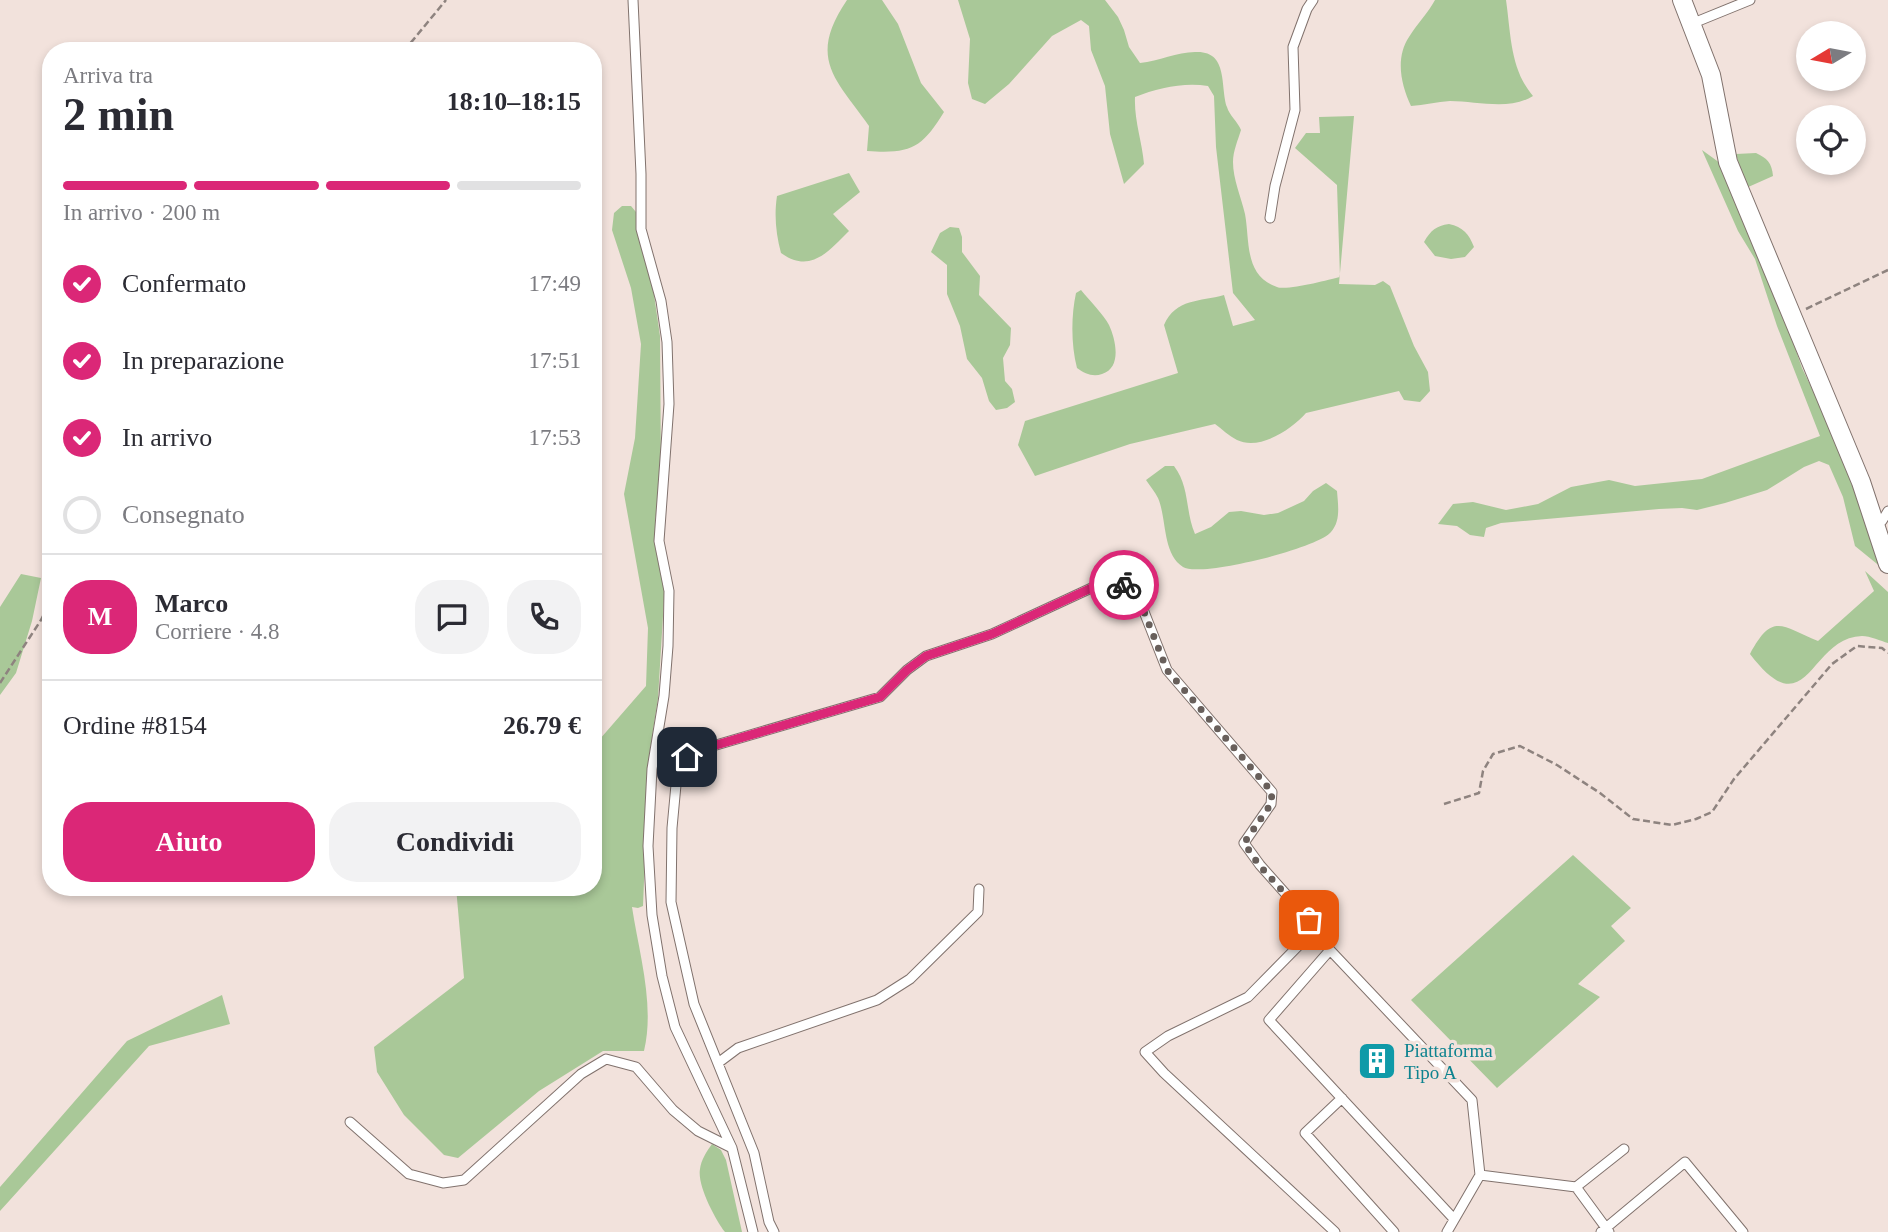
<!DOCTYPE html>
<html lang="it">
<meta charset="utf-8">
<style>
:root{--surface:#fff;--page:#f2f2f3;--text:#2b2b33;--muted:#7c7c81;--line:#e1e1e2;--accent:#db2777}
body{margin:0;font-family:"Times New Roman",serif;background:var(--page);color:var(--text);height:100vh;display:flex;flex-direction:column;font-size:26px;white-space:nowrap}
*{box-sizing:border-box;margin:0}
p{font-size:23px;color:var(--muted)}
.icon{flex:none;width:38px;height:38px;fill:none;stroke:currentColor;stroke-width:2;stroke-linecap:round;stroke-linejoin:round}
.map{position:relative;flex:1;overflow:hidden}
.drawer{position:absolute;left:42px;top:42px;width:560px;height:854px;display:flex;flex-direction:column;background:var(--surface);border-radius:28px;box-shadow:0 4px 10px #0003}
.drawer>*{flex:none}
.needle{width:46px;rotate:260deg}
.fabs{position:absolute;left:1796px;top:21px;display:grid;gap:14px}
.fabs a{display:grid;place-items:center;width:70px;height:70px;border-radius:50%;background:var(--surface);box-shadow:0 4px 10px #0003;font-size:35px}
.pin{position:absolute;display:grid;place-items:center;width:60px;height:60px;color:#fff;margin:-30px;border-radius:14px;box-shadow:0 4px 10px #0006}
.courier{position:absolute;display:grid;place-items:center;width:70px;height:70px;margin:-35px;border:5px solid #db2777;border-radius:50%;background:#fff;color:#222;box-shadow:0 2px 9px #0007}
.overview em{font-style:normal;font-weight:800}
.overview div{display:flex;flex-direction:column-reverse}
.overview{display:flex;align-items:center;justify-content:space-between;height:119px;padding:0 21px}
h1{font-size:46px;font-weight:800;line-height:52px}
.bar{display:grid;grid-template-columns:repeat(4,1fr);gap:10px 7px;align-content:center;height:84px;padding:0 21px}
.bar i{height:9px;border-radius:5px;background:var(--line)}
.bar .current{background:var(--accent)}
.bar p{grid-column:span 4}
.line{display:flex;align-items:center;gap:18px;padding:0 21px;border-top:2px solid var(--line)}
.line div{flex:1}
.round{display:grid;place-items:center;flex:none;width:74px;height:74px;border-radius:28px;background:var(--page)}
ol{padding:0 21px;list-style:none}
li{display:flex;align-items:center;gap:21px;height:77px}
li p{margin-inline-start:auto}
li .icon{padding:7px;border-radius:50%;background:var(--accent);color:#fff;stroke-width:4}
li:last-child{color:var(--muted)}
li i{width:38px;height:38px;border:4px solid var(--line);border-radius:50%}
.action{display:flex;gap:14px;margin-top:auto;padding:14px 21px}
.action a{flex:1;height:80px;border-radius:28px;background:var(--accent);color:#fff;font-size:28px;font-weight:800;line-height:80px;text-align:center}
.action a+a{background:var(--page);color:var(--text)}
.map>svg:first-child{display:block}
</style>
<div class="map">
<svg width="1888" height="1232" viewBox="0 0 1888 1232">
<rect width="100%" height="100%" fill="#f2e2dc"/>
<path fill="#a9c898" d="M847 0H882L898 24 921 83 944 112C922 148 911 154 867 151L869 126C836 79 807 59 847 0Z
M958 0H1105L1118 17 1124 30 1129 47 1140 63C1159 61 1177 52 1195 52 1229 50 1220 87 1227 107 1229 115 1238 122 1241 130 1238 140 1233 151 1233 162 1233 179 1241 197 1245 214 1250 241 1244 276 1277 287 1287 291 1327 280 1340 277L1337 185 1295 148 1306 133H1320L1319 117 1354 116 1339 284 1375 285 1383 281 1390 286 1414 346 1428 372 1430 391 1420 402 1404 400 1399 391 1306 413C1292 429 1260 451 1237 440 1229 436 1222 429 1215 424L1130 444 1035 476 1018 445 1025 421 1178 373 1164 325C1176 298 1200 302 1224 295L1233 326 1255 320 1233 293 1216 147 1214 96 1208 86C1184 82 1158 88 1135 97 1134 120 1142 141 1144 164L1124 184 1110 134 1105 86 1091 50 1089 26 1081 20 1052 36 1009 84 985 104 972 99 968 83 970 39Z
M1435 0H1506C1511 34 1510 69 1533 96 1509 111 1477 101 1450 101 1437 102 1424 105 1411 106 1401 85 1395 58 1409 37 1417 24 1428 13 1435 0Z
M1702 150 1720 163 1782 310 1802 368 1832 430 1882 568 1855 546 1843 497 1829 465 1819 461 1804 467 1767 490 1725 503 1697 510 1682 508 1659 509 1501 523 1486 528 1484 537 1470 535 1457 526 1438 524 1453 504 1473 502 1506 510 1538 504 1571 487 1609 480 1635 486 1702 479 1820 436 1777 326 1755 259 1738 231Z
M1756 153C1767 158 1772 163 1773 176L1746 188 1736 154Z
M849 173 860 192 833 214 849 231C828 252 810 274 781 253 776 234 774 216 777 196Z
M622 206H631L636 212 652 281 660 336 661 477 655 522 665 583 658 698 649 757 643 906 638 908 632 907C639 953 655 1005 644 1051H603L539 1091 458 1158 444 1155 404 1115 377 1072 374 1047 464 978 456 887H593V747L646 686 648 628 624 494 635 438 641 344 631 288 612 230 614 213Z
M1449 224C1463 227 1469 234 1474 247L1465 257 1451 259 1435 256 1424 242C1431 230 1436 226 1449 224Z
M950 227 959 228 962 237V252L980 276 979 295 1011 328 1010 345 1003 358 1005 381 1012 389 1015 402 1007 408 996 410 989 401 982 378 967 359 960 326 947 294V265L931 252 940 233Z
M1081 290C1089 300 1104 315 1109 325 1116 340 1122 368 1102 374 1093 377 1085 374 1077 368 1071 345 1071 316 1076 293Z
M1165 466H1174C1190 487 1185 511 1195 534L1211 527 1229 512 1241 511 1264 515 1278 513 1304 501 1313 491 1326 483 1337 491C1338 505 1341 521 1331 532 1319 548 1199 578 1183 567 1162 553 1167 519 1158 498 1155 492 1150 486 1146 480Z
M1865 571 1888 592V643C1881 641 1870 636 1862 636 1809 637 1808 730 1750 654 1773 611 1782 627 1818 641L1874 591Z
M21 574 41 578 32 621 16 673 0 695V607Z
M1573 855 1631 908 1611 926 1625 941 1578 984 1600 997 1497 1088 1411 1000Z
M222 995 230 1024 149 1046 0 1211V1187L127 1041Z
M712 1144 721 1150 726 1160 742 1232H725C715 1219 697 1185 700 1169 701 1160 707 1151 712 1144Z"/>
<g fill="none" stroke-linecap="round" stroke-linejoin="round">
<g stroke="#81726d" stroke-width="11">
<path id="service" d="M633 0 641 174V229L661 301 667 342 669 404 659 541 669 591 668 646 664 696 652 769 648 846 652 915 662 976 675 1027 732 1148 753 1232
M1691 24 1750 0
M1270 218 1275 186 1295 110 1293 47 1307 9 1313 0
M1874 523 1882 521 1888 511
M718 1063 738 1048 877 1000 910 979 978 912 979 889
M1342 1098 1305 1133 1394 1232
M350 1122 409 1174 443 1183 464 1180 581 1074 606 1059 636 1067 673 1110 698 1131 732 1148
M1480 1175 1576 1187 1609 1232
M1576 1187 1624 1149
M774 1232 769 1222 754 1153 694 1004 671 902 672 828 677 774 687 757 706 748 880 697 907 670 926 656 992 634 1100 584 1130 585 1139 599 1167 670 1272 792 1271 804 1244 843 1260 865 1309 920 1312 932 1248 997 1168 1036 1145 1052 1164 1073 1335 1232
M1447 1232 1480 1175 1472 1100 1330 950 1269 1020 1454 1219
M1601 1232 1685 1162 1743 1232"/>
</g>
<g stroke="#81726d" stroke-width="20">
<path id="minor" d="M1682 0 1711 75 1728 162 1861 482 1888 564"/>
</g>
<path stroke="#8e837f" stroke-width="2.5" stroke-dasharray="7 3.5" stroke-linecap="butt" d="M404 51 446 0
M1806 309 1888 270
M0 683 41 620 51 600
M1444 804 1479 793 1483 771 1493 754 1520 746 1557 765 1600 793 1633 819 1672 825 1696 819 1712 812 1734 779 1832 664 1857 646 1882 648 1888 653"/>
<use href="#service" stroke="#fff" stroke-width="9"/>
<use href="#minor" stroke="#fff" stroke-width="18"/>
</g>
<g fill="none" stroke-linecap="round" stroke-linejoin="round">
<path stroke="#685f5b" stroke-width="7" stroke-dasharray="0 12.6" d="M1124 585H1130L1139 599 1167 670 1272 792 1271 804 1244 843 1259 865 1309 920"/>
<path stroke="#db2777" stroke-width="9" d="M687 757 706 748 880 697 907 670 926 656 992 634 1100 584 1124 585"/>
</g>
<defs>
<g id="building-square" transform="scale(2.0125)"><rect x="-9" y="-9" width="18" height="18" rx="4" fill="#0f9aa8" stroke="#f2e2dc"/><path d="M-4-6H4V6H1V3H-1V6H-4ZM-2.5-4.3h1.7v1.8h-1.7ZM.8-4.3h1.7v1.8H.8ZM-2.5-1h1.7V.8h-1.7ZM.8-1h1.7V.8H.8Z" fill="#fff"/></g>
</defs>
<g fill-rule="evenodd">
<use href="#building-square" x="1377" y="1061"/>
</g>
<g text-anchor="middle" stroke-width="7" stroke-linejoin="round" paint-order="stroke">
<g font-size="19" fill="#0d838f" stroke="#f2e2dc" text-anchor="start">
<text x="1404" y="1057">Piattaforma<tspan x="1404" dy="22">Tipo A</tspan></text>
</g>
</g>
</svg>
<div class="fabs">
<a><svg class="needle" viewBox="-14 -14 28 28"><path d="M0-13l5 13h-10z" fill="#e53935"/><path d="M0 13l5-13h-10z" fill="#7c7c81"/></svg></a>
<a><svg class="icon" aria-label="locate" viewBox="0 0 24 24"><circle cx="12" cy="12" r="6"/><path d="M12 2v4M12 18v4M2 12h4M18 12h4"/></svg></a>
</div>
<div class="pin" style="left:1309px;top:920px;background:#ea580c"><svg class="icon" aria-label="bag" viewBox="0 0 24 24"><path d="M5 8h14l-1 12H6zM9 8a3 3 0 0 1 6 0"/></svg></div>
<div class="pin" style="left:687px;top:757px;background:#1f2937"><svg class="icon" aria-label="home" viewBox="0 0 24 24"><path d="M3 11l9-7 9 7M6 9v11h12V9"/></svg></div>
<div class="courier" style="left:1124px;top:585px"><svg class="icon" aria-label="bike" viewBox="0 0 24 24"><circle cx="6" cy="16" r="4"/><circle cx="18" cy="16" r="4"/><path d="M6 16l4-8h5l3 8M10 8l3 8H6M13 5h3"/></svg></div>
<section class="drawer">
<div class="overview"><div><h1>2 min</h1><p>Arriva tra</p></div><em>18:10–18:15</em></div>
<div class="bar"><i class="current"></i><i class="current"></i><i class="current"></i><i></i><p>In arrivo · 200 m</p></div>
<ol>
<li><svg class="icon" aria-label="check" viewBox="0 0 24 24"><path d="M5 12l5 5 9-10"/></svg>Confermato<p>17:49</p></li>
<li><svg class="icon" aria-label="check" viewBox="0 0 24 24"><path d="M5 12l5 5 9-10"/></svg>In preparazione<p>17:51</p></li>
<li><svg class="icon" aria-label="check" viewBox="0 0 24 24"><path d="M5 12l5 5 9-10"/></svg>In arrivo<p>17:53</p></li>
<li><i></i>Consegnato</li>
</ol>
<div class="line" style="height:126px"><b class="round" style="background:var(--accent);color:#fff">M</b><div><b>Marco</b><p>Corriere · 4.8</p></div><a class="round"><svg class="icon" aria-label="chat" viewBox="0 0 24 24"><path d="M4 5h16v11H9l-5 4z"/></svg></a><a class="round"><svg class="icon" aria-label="phone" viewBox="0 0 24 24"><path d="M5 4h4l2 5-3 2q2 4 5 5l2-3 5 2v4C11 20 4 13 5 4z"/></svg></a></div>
<div class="line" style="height:91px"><div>Ordine #8154</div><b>26.79 €</b></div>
<div class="action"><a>Aiuto</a><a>Condividi</a></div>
</section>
</div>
